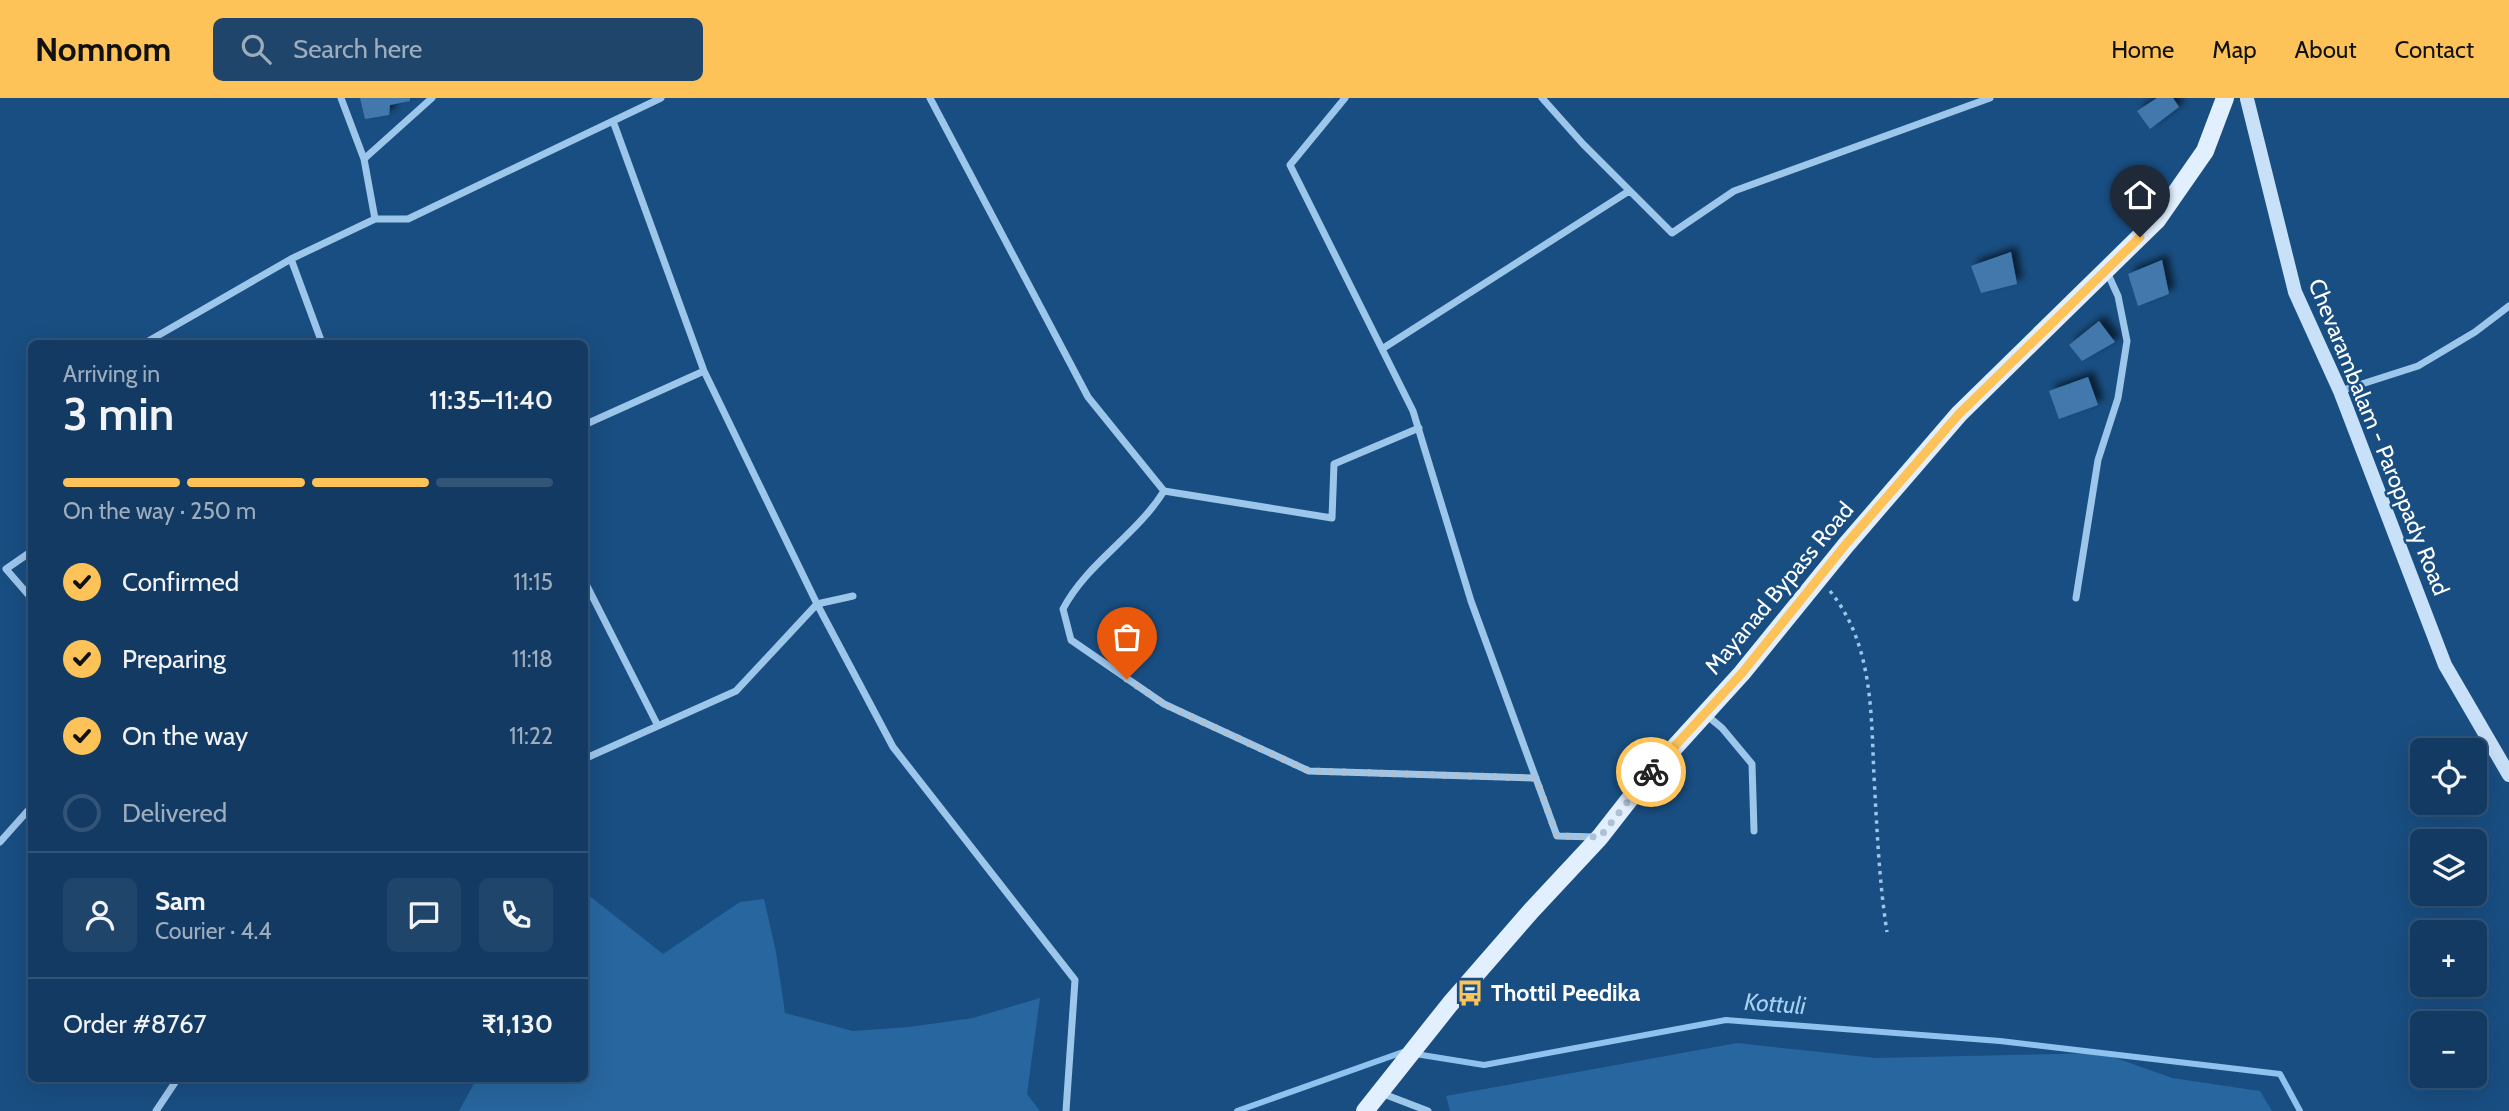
<!DOCTYPE html>
<meta charset="utf-8">
<style>
:root{--surface:#133a62;--page:#20456b;--text:#f1f3f6;--muted:#9dadbe;--line:#325477;--accent:#fec358}
body{margin:0;font-family:Cabin,sans-serif;background:var(--page);color:var(--text);height:100vh;display:flex;flex-direction:column;font-size:26px;white-space:nowrap}
*{box-sizing:border-box;margin:0}
p{font-size:23px;color:var(--muted)}
.icon{flex:none;width:38px;height:38px;fill:none;stroke:currentColor;stroke-width:2;stroke-linecap:round;stroke-linejoin:round}
.map{position:relative;flex:1;overflow:hidden}
.sheet{position:absolute;left:28px;top:242px;width:560px;height:742px;display:flex;flex-direction:column;background:var(--surface);border-radius:10px;box-shadow:0 7px 28px #0002,0 0 0 2px var(--line)}
.sheet>*{flex:none}
.tools{position:absolute;left:2410px;top:640px;display:grid;gap:14px}
.tools a{display:grid;place-items:center;width:77px;height:77px;border-radius:10px;background:var(--surface);box-shadow:0 7px 28px #0002,0 0 0 2px var(--line);font-size:35px}
.pin{position:absolute;display:grid;place-items:center;width:60px;height:60px;color:#fff;margin:-72px -30px;border-radius:50% 50% 50% 0;rotate:-45deg;box-shadow:0 0 7px #0007}
.pin .icon{rotate:45deg}
.courier{position:absolute;display:grid;place-items:center;width:70px;height:70px;margin:-35px;border:5px solid #fec358;border-radius:50%;background:#fff;color:#222;box-shadow:0 2px 9px #0007}
.summary em{font-style:normal;font-weight:600}
.summary div{display:flex;flex-direction:column-reverse}
.summary{display:flex;align-items:center;justify-content:space-between;height:119px;padding:0 35px}
h1{font-size:46px;font-weight:600;line-height:52px}
.bar{display:grid;grid-template-columns:repeat(4,1fr);gap:10px 7px;align-content:center;height:84px;padding:0 35px}
.bar i{height:9px;border-radius:5px;background:var(--line)}
.bar .on{background:var(--accent)}
.bar p{grid-column:span 4}
.line{display:flex;align-items:center;gap:18px;padding:0 35px;border-top:2px solid var(--line)}
.line div{flex:1}
.round{display:grid;place-items:center;flex:none;width:74px;height:74px;border-radius:10px;background:var(--page)}
ol{padding:0 35px;list-style:none}
li{display:flex;align-items:center;gap:21px;height:77px}
li p{margin-inline-start:auto}
li .icon{padding:7px;border-radius:50%;background:var(--accent);color:#111;stroke-width:4}
li:last-child{color:var(--muted)}
li i{width:38px;height:38px;border:4px solid var(--line);border-radius:50%}
header{display:flex;align-items:center;gap:42px;box-sizing:border-box;height:98px;padding:0 35px;background:var(--accent);color:#111}
header strong{font-size:33px}
nav{display:flex;gap:38px;margin-inline-start:auto;font-size:24px}
.search{width:490px;height:63px;background:var(--page);display:flex;align-items:center;gap:18px;box-sizing:border-box;padding:0 24px;border-radius:10px;color:var(--muted);font-size:26px}
.map>svg:first-child{display:block}
</style>
<header>
<strong>Nomnom</strong>
<div class="search"><svg class="icon" aria-label="search" viewBox="0 0 24 24"><circle cx="10" cy="10" r="6"/><path d="M15 15l6 6"/></svg>Search here</div>
<nav><a>Home</a><a>Map</a><a>About</a><a>Contact</a></nav>
</header>
<div class="map">
<svg width="2509" height="1013" viewBox="0 0 2509 1013">
<defs>
<filter id="shadow"><feDropShadow dx="6" dy="-6" stdDeviation="3.5" flood-color="#0009"/></filter>
</defs>
<rect width="100%" height="100%" fill="#194e82"/>
<path fill="#28669f" d="M587 796 663 856 740 804 764 801 776 854 785 915 853 933 909 929 973 920 1040 900 1027 996 1040 1013H459L477 980H584V799Z
M1737 945 1875 960 2102 955 2172 980 2260 993 2272 1013H1450L1446 998Z"/>
<g fill="none" stroke-linecap="round" stroke-linejoin="round">
<path stroke="#8fc2ee" stroke-width="6" d="M1237 1013 1403 954 1484 967 1726 922 2000 943 2280 976 2300 1013"/>
</g>
<path fill="#4278ac" filter="url(#shadow)" d="M360 0H410V3L390 7 389 17 365 21Z
M2157 0H2173L2179 9 2150 31 2137 13Z
M2011 154 2017 186 1981 195 1971 168Z
M2162 162 2169 196 2138 208 2128 176Z
M2099 223 2115 244 2082 263 2069 247Z
M2088 279 2098 307 2059 321 2049 293Z"/>
<g fill="none" stroke-linecap="round" stroke-linejoin="round">
<path stroke="#9dc6eb" stroke-width="3.5" stroke-dasharray="3.5 5" stroke-linecap="butt" d="M1830 493C1873 546 1871 614 1874 678 1877 731 1879 783 1887 834"/>
<path stroke="#9dc6eb" stroke-width="7" d="M341 0 364 61 432 0
M930 0 1088 299 1164 393C1136 438 1087 465 1063 511L1071 542 1164 606 1309 673 1536 680
M1345 0 1290 67 1413 313 1471 503 1557 738 1596 739
M1542 0 1583 46 1672 135 1734 93 1990 0
M613 23 704 273 817 506 893 649 1075 882 1066 1013
M364 61 375 121H408L661 0
M145 245 291 161
M322 245 291 161 375 121
M1382 251 1629 93
M2340 293 2418 268 2475 234 2509 208
M584 327 704 273
M1164 393 1332 420 1334 366 1419 330
M32 453 6 471 32 501
M584 482 658 628
M2076 500 2098 362 2118 300 2127 243 2118 198 2107 174
M1705 616 1722 630 1752 666 1754 733
M584 661 736 593 817 506 853 498
M0 744 32 708
M1381 995 1428 1013
M156 1013 178 980"/>
<path stroke="#c9e1f8" stroke-width="14" d="M2247 1 2295 194 2340 293 2445 567 2509 677"/>
<path stroke="#e1efff" stroke-width="18" d="M1365 1013 1450 906 1531 813 1600 739 1643 684 1742 575 1846 447 1959 316 2157 122 2205 53 2225 0"/>
</g>
<g fill="none" stroke-linecap="round" stroke-linejoin="round">
<path stroke="#aec1d3" stroke-width="7" stroke-dasharray="0 12.6" d="M1127 581 1164 606 1309 673 1536 680 1557 738 1600 739 1651 674"/>
<path stroke="#fec358" stroke-width="9" d="M1651 674 1742 575 1846 446 1959 316 2140 139"/>
</g>
<defs>
<g id="bus-bare" transform="scale(2.1)"><path d="M-5-6H5V4H4V6H2V4H-2V6H-4V4H-5ZM-3.5-4V0h7V-4ZM-3.5 1.2v1.5H-2V1.2ZM2 1.2v1.5H3.5V1.2Z" fill="#fec358" stroke="#194e82" stroke-width="2.5" paint-order="stroke"/></g>
</defs>
<g fill-rule="evenodd">
<use href="#bus-bare" x="1470" y="895"/>
</g>
<g text-anchor="middle" stroke-width="5" stroke-linejoin="round" paint-order="stroke">
<g font-size="23" fill="#fff" stroke="#194e82">
<text transform="translate(2379 339) rotate(68)" y="8">Chevarambalam - Paroppady Road</text>
<text transform="translate(1779 490) rotate(-50)" y="8">Mayanad Bypass Road</text>
</g>
<g font-size="23" font-weight="bold" fill="#fff" stroke="#194e82" text-anchor="start">
<text x="1491" y="903">Thottil Peedika</text>
</g>
<g font-size="24" font-style="italic" fill="#a8d0f3" stroke="#194e82">
<text transform="translate(1775 906) rotate(4)" y="8">Kottuli</text>
</g>
</g>
</svg>
<div class="tools">
<a><svg class="icon" aria-label="locate" viewBox="0 0 24 24"><circle cx="12" cy="12" r="6"/><path d="M12 2v4M12 18v4M2 12h4M18 12h4"/></svg></a>
<a><svg class="icon" aria-label="layers" viewBox="0 0 24 24"><path d="M12 4l9 5-9 5-9-5zM3 14l9 5 9-5"/></svg></a>
<a>+</a>
<a>−</a>
</div>
<div class="pin" style="left:1127px;top:581px;background:#ea580c"><svg class="icon" aria-label="bag" viewBox="0 0 24 24"><path d="M5 8h14l-1 12H6zM9 8a3 3 0 0 1 6 0"/></svg></div>
<div class="pin" style="left:2140px;top:139px;background:#1f2937"><svg class="icon" aria-label="home" viewBox="0 0 24 24"><path d="M3 11l9-7 9 7M6 9v11h12V9"/></svg></div>
<div class="courier" style="left:1651px;top:674px"><svg class="icon" aria-label="bike" viewBox="0 0 24 24"><circle cx="6" cy="16" r="4"/><circle cx="18" cy="16" r="4"/><path d="M6 16l4-8h5l3 8M10 8l3 8H6M13 5h3"/></svg></div>
<section class="sheet">
<div class="summary"><div><h1>3 min</h1><p>Arriving in</p></div><em>11:35–11:40</em></div>
<div class="bar"><i class="on"></i><i class="on"></i><i class="on"></i><i></i><p>On the way · 250 m</p></div>
<ol>
<li><svg class="icon" aria-label="check" viewBox="0 0 24 24"><path d="M5 12l5 5 9-10"/></svg>Confirmed<p>11:15</p></li>
<li><svg class="icon" aria-label="check" viewBox="0 0 24 24"><path d="M5 12l5 5 9-10"/></svg>Preparing<p>11:18</p></li>
<li><svg class="icon" aria-label="check" viewBox="0 0 24 24"><path d="M5 12l5 5 9-10"/></svg>On the way<p>11:22</p></li>
<li><i></i>Delivered</li>
</ol>
<div class="line" style="height:126px"><a class="round"><svg class="icon" aria-label="person" viewBox="0 0 24 24"><circle cx="12" cy="8" r="4"/><path d="M4 21q1-7 8-7t8 7"/></svg></a><div><b>Sam</b><p>Courier · 4.4</p></div><a class="round"><svg class="icon" aria-label="chat" viewBox="0 0 24 24"><path d="M4 5h16v11H9l-5 4z"/></svg></a><a class="round"><svg class="icon" aria-label="phone" viewBox="0 0 24 24"><path d="M5 4h4l2 5-3 2q2 4 5 5l2-3 5 2v4C11 20 4 13 5 4z"/></svg></a></div>
<div class="line" style="height:91px"><div>Order #8767</div><b>₹1,130</b></div>
</section>
</div>
